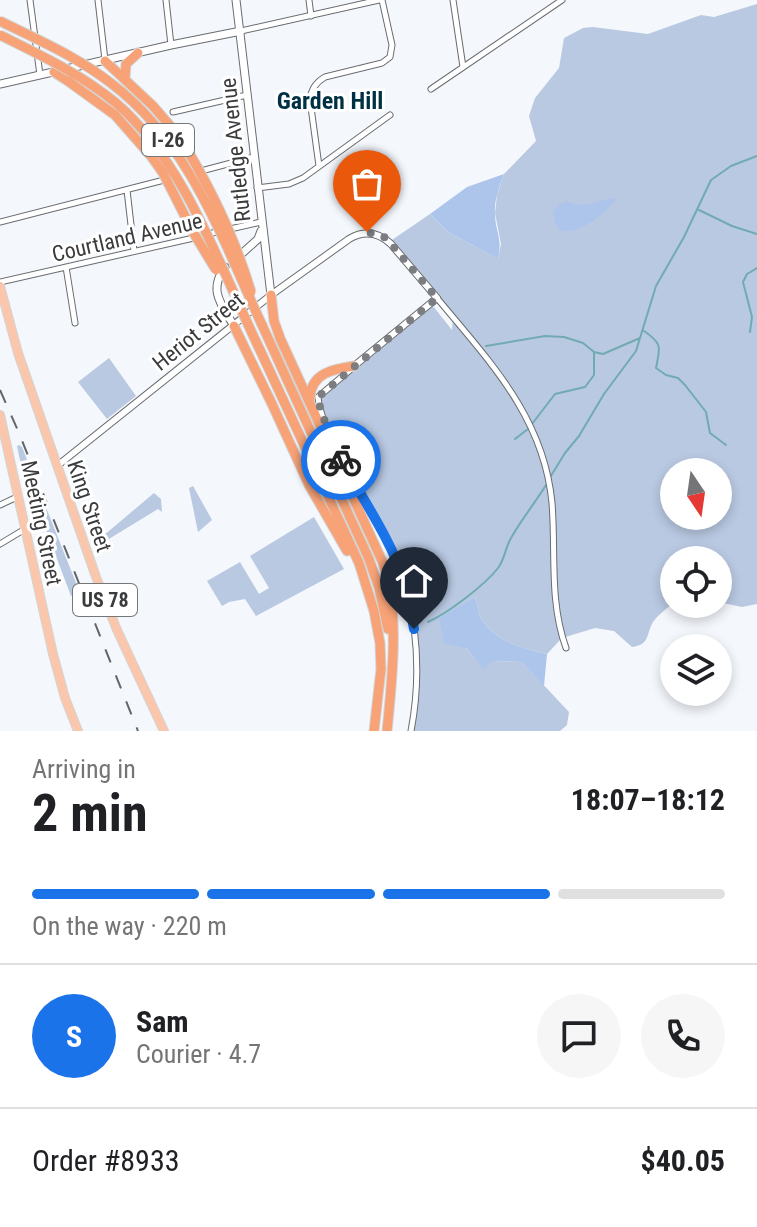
<!DOCTYPE html>
<meta charset="utf-8">
<style>
:root{--surface:#fff;--page:#f6f6f6;--text:#202124;--muted:#757577;--line:#e0e0e0;--accent:#1a73e8}
body{margin:0;font-family:"Roboto Condensed",sans-serif;background:var(--page);color:var(--text);height:100vh;display:flex;flex-direction:column;font-size:30px;white-space:nowrap}
*{box-sizing:border-box;margin:0}
p{font-size:26px;color:var(--muted)}
.icon{flex:none;width:44px;height:44px;fill:none;stroke:currentColor;stroke-width:2;stroke-linecap:round;stroke-linejoin:round}
.map{position:relative;height:731px;overflow:hidden}
.details{display:flex;flex-direction:column;background:var(--surface);flex:1}
.details>*{flex:none}
.needle{width:52px;rotate:167deg}
.buttons{position:absolute;left:660px;top:458px;display:grid;gap:16px}
.buttons a{display:grid;place-items:center;width:72px;height:72px;border-radius:50%;background:var(--surface);box-shadow:0 4px 12px #0003;font-size:40px}
.pin{position:absolute;display:grid;place-items:center;width:68px;height:68px;color:#fff;margin:-82px -34px;border-radius:50% 50% 50% 0;rotate:-45deg;box-shadow:0 0 8px #0007}
.pin .icon{rotate:45deg}
.courier{position:absolute;display:grid;place-items:center;width:80px;height:80px;margin:-40px;border:6px solid #1a73e8;border-radius:50%;background:#fff;color:#222;box-shadow:0 2px 10px #0007}
.head em{font-style:normal;font-weight:700}
.head div{display:flex;flex-direction:column-reverse}
.head{display:flex;align-items:center;justify-content:space-between;height:136px;padding:0 32px}
h1{font-size:52px;font-weight:700;line-height:60px}
.bar{display:grid;grid-template-columns:repeat(4,1fr);gap:12px 8px;align-content:center;height:96px;padding:0 32px}
.bar i{height:10px;border-radius:6px;background:var(--line)}
.bar .current{background:var(--accent)}
.bar p{grid-column:span 4}
.line{display:flex;align-items:center;gap:20px;padding:0 32px;border-top:2px solid var(--line)}
.line div{flex:1}
.round{display:grid;place-items:center;flex:none;width:84px;height:84px;border-radius:42px;background:var(--page)}
.map>svg:first-child{display:block}
</style>
<div class="map">
<svg width="757" height="731" viewBox="0 0 757 731">
<rect width="100%" height="100%" fill="#f4f7fc"/>
<path fill="#b9c9e2" fill-rule="evenodd" d="M757 4V604L742 607 718 602V560H674V603C667 608 658 615 653 622 646 634 650 645 632 647L614 631 595 628 562 638 547 654C524 649 491 640 480 616 478 610 477 603 475 597L439 619 484 668 494 661 522 662 569 712 567 725 560 731H411L417 670 406 586 392 553 341 459 347 455 328 423 319 400 433 306 452 330 453 317 389 242 430 214 448 232 498 259 501 244 495 213 497 195 504 174 536 141 529 116 535 98 559 68 564 38 583 28 593 27 648 34 701 15 714 17ZM674 472H718V516H674Z
M109 358 136 396 107 419 78 382Z
M19 445 22 447 80 593 71 596 36 503 29 504 17 446Z
M193 486 212 520 198 532 189 488Z
M154 493 161 499 162 512 158 509 99 545 97 549 93 539 103 536Z
M314 517 344 569 256 616 245 599 229 602 222 606 207 581 240 562 259 594 269 588 250 556Z"/>
<path fill="#adc5eb" d="M504 174C500 186 494 200 495 213 495 232 503 237 498 259L448 232 430 214 467 187Z
M611 198 615 199V202C602 215 580 234 561 231L555 223 553 212 559 204 566 201 577 205 590 204Z
M475 597C477 603 478 610 480 616 491 640 524 649 547 654L544 686 522 662 494 661 484 669 466 648 444 643 439 618Z"/>
<g fill="none" stroke-linecap="round" stroke-linejoin="round">
<path stroke="#71abb1" stroke-width="2" d="M699 210 732 226 757 234
M644 331C663 344 660 347 656 368L666 375 678 378 685 385 706 412 710 433 726 445
M750 332 752 317 743 282 747 274 757 268
M486 346 545 336 564 337 583 343 594 352 603 354 640 338
M532 424 555 394 585 387 594 375V353
M515 439 528 429
M549 479 565 453 579 436 604 394 636 351 656 286 684 237 711 180 731 166 757 156
M428 622C448 613 485 585 498 568 505 559 505 548 511 538 521 520 535 503 546 485"/>
<g stroke="#696c70" stroke-width="7">
<path id="minor" d="M30 0 40 75
M98 0 105 60
M166 0 171 45
M309 0 311 16
M453 0 463 67
M241 31 379 0
M431 89 562 0
M173 112 247 95
M319 166 310 100C311 90 316 82 325 77L382 63 390 57 392 45 382 0
M201 171 254 157
M257 188 289 184 303 178 390 115
M127 190 134 251
M0 222 168 179
M208 234 261 222
M66 267 75 323
M0 282 198 237
M437 298C489 361 544 417 552 503 556 552 549 601 566 648
M350 370 318 397 319 405C330 447 356 483 377 521 388 541 401 566 407 589 418 635 420 684 411 731
M0 505 17 497
M0 544 25 529"/>
</g>
<g stroke="#696c70" stroke-width="8">
<path id="tertiary" d="M57 466 271 295 349 239C364 230 378 232 391 244L437 298 354 366"/>
</g>
<g stroke="#696c70" stroke-width="9">
<path id="secondary" d="M236 0 271 295
M0 84 171 45 241 31
M238 257 258 239 261 231
M225 267C208 290 221 304 234 326"/>
</g>
<g stroke="#d4d4d4" stroke-width="10">
<path id="primary" d="M0 286 18 353 96 577 117 630 164 731
M0 415 53 654 65 698 78 731"/>
</g>
<g stroke="#d4d4d4" stroke-width="11">
<path id="motorway" d="M105 61 153 106 178 135
M54 72 68 81
M125 78 126 64 138 53
M271 295 274 321 280 338 383 563C400 610 392 681 387 731
M262 325 369 559 379 588 388 629
M234 326 272 404 309 485 347 551
M260 350 359 563 374 611 380 643 381 669 374 731
M310 398C311 373 333 369 354 366"/>
</g>
<use href="#minor" stroke="#fff" stroke-width="5"/>
<use href="#tertiary" stroke="#fff" stroke-width="6"/>
<use href="#secondary" stroke="#fff" stroke-width="7"/>
<use href="#primary" stroke="#fac7ad" stroke-width="8"/>
<use href="#motorway" stroke="#f7a277" stroke-width="9"/>
<path stroke="#636568" stroke-width="2" stroke-dasharray="14 14" stroke-linecap="butt" d="M0 390 19 433 138 731"/>
<g stroke="#d4d4d4" stroke-width="11" stroke-linecap="butt">
<path id="motorway-bridge" d="M0 21C38 40 78 57 112 84 190 143 222 239 262 325
M0 35C40 55 81 74 116 103 185 162 221 270 260 350
M68 81 115 115 151 156 163 173 193 232 216 270
M178 135C209 184 234 235 251 292"/>
</g>
<use href="#motorway-bridge" stroke="#f7a277" stroke-width="9"/>
</g>
<g fill="none" stroke-linecap="round" stroke-linejoin="round">
<path stroke="#7b7d80" stroke-width="8" stroke-dasharray="0 14.4" d="M341 460 321 412 318 397 437 298 391 244 384 237 367 232"/>
<path stroke="#1a73e8" stroke-width="10" d="M341 460C364 501 391 540 406 585 410 599 411 614 414 629"/>
</g>
<g text-anchor="middle" stroke-width="6" stroke-linejoin="round" paint-order="stroke">
<g fill="#fff" stroke="#757677" stroke-width="2">
<rect x="142" y="124" width="52" height="32" rx="6"/>
<rect x="73" y="584" width="64" height="32" rx="6"/>
</g>
<g font-size="20" font-weight="bold" fill="#3a3b3d">
<text x="168" y="147">I-26</text>
<text x="105" y="607">US 78</text>
</g>
<g font-size="22" fill="#3a3b3d" stroke="#fff">
<text transform="translate(235 150) rotate(-96)" y="8">Rutledge Avenue</text>
<text transform="translate(127 237) rotate(-13)" y="8">Courtland Avenue</text>
<text transform="translate(198 331) rotate(-39)" y="8">Heriot Street</text>
<text transform="translate(90 506) rotate(71)" y="8">King Street</text>
<text transform="translate(42 523) rotate(78)" y="8">Meeting Street</text>
</g>
<g font-size="24" font-weight="bold" fill="#003043" stroke="#fff">
<text x="330" y="109">Garden Hill</text>
</g>
</g>
</svg>
<div class="buttons">
<a><svg class="needle" viewBox="-14 -14 28 28"><path d="M0-13l5 13h-10z" fill="#e53935"/><path d="M0 13l5-13h-10z" fill="#757577"/></svg></a>
<a><svg class="icon" aria-label="locate" viewBox="0 0 24 24"><circle cx="12" cy="12" r="6"/><path d="M12 2v4M12 18v4M2 12h4M18 12h4"/></svg></a>
<a><svg class="icon" aria-label="layers" viewBox="0 0 24 24"><path d="M12 4l9 5-9 5-9-5zM3 14l9 5 9-5"/></svg></a>
</div>
<div class="pin" style="left:367px;top:232px;background:#ea580c"><svg class="icon" aria-label="bag" viewBox="0 0 24 24"><path d="M5 8h14l-1 12H6zM9 8a3 3 0 0 1 6 0"/></svg></div>
<div class="pin" style="left:414px;top:629px;background:#1f2937"><svg class="icon" aria-label="home" viewBox="0 0 24 24"><path d="M3 11l9-7 9 7M6 9v11h12V9"/></svg></div>
<div class="courier" style="left:341px;top:460px"><svg class="icon" aria-label="bike" viewBox="0 0 24 24"><circle cx="6" cy="16" r="4"/><circle cx="18" cy="16" r="4"/><path d="M6 16l4-8h5l3 8M10 8l3 8H6M13 5h3"/></svg></div>
</div>
<section class="details">
<div class="head"><div><h1>2 min</h1><p>Arriving in</p></div><em>18:07–18:12</em></div>
<div class="bar"><i class="current"></i><i class="current"></i><i class="current"></i><i></i><p>On the way · 220 m</p></div>
<div class="line" style="height:144px"><b class="round" style="background:var(--accent);color:#fff">S</b><div><b>Sam</b><p>Courier · 4.7</p></div><a class="round"><svg class="icon" aria-label="chat" viewBox="0 0 24 24"><path d="M4 5h16v11H9l-5 4z"/></svg></a><a class="round"><svg class="icon" aria-label="phone" viewBox="0 0 24 24"><path d="M5 4h4l2 5-3 2q2 4 5 5l2-3 5 2v4C11 20 4 13 5 4z"/></svg></a></div>
<div class="line" style="height:104px"><div>Order #8933</div><b>$40.05</b></div>
</section>
